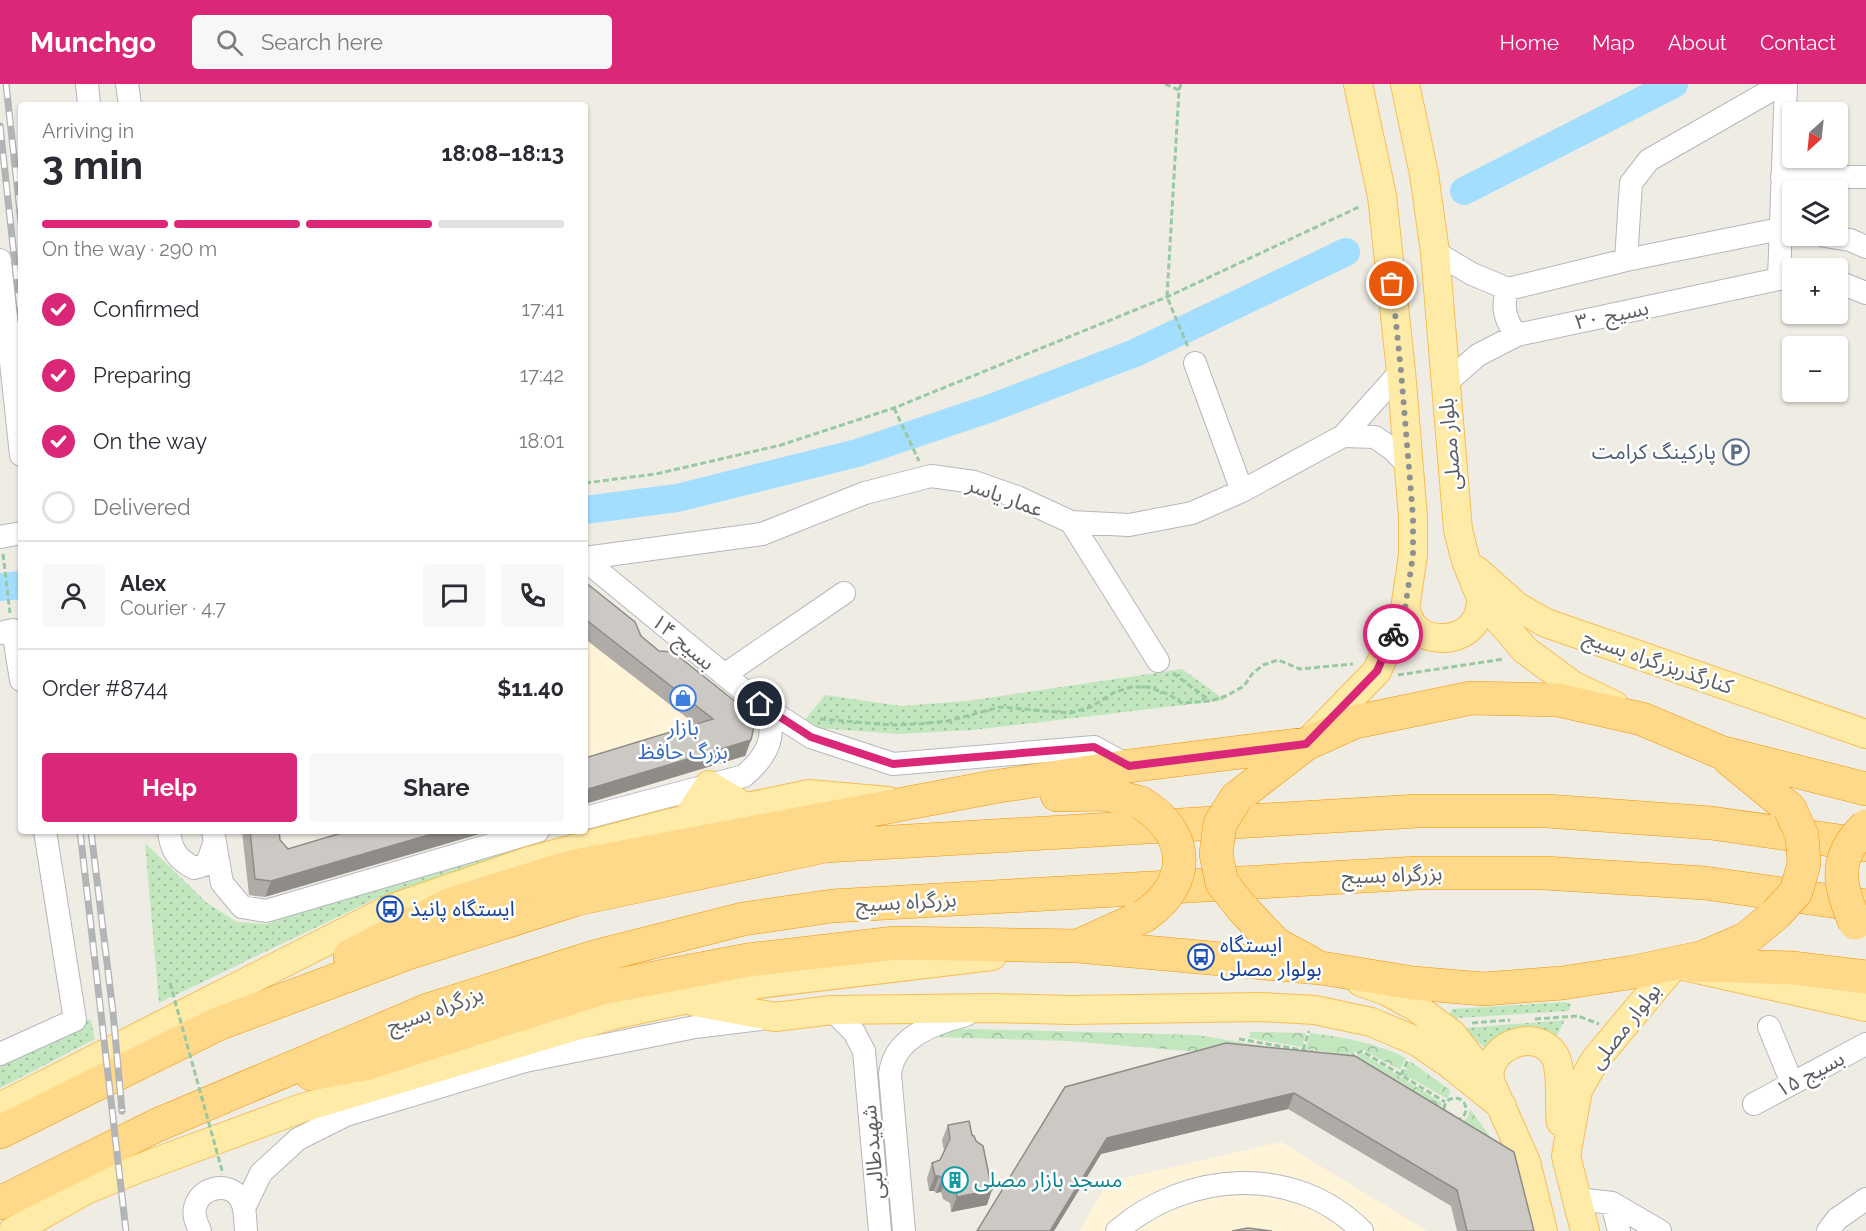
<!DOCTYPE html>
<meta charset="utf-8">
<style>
:root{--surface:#fff;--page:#f7f7f7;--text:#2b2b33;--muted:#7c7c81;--line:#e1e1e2;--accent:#db2777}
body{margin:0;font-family:Raleway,"Noto Sans Arabic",sans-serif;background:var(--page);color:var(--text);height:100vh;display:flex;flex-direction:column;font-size:22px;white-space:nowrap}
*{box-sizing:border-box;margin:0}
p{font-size:20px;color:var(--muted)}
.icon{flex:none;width:33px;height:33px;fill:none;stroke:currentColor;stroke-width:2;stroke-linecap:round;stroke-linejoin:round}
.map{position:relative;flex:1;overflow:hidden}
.panel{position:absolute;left:18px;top:18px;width:570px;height:732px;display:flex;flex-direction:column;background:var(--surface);border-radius:6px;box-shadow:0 2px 4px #0004}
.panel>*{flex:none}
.needle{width:39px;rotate:207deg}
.buttons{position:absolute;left:1782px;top:18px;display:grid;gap:12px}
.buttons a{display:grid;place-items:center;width:66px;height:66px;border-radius:6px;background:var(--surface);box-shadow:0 2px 4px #0004;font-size:30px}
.pin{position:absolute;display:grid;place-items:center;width:51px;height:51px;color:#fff;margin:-26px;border:3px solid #fff;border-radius:50%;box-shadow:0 2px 6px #0007}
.courier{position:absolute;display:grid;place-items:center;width:60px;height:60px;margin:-30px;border:4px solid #db2777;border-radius:50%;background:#fff;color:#222;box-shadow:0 2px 8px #0007}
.overview em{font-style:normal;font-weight:700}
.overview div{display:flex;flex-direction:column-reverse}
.overview{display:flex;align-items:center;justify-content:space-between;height:102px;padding:0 24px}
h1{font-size:39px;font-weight:700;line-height:45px}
.bar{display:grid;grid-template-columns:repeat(4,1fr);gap:9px 6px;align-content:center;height:72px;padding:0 24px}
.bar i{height:8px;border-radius:4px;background:var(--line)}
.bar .on{background:var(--accent)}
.bar p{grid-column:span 4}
.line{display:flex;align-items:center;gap:15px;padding:0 24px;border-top:2px solid var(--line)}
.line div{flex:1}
.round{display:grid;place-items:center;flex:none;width:63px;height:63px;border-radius:6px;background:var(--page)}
ol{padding:0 24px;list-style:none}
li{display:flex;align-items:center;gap:18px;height:66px}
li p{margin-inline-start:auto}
li .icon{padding:6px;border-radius:50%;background:var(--accent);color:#fff;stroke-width:4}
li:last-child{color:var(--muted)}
li i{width:33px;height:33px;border:3px solid var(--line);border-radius:50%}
.cta{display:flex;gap:12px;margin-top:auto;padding:12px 24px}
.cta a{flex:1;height:69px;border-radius:6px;background:var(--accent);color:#fff;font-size:24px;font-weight:700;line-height:69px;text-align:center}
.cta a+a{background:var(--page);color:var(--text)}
header{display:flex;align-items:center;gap:36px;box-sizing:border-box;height:84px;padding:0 30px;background:var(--accent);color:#fff}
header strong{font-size:28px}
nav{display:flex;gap:33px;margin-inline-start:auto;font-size:21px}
.search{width:420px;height:54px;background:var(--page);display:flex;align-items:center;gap:15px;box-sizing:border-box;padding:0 21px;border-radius:6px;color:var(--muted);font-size:22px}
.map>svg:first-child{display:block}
</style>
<header>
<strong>Munchgo</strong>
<div class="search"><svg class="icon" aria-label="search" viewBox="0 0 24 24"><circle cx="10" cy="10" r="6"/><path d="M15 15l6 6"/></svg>Search here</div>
<nav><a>Home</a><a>Map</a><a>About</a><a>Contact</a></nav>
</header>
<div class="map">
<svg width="1866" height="1147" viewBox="0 0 1866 1147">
<defs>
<pattern id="grass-dots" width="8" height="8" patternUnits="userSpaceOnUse" patternTransform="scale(1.5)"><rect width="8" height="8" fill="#c2e7bf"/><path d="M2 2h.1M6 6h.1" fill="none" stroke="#a1bf9f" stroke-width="1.8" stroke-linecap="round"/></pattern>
<pattern id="park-crowns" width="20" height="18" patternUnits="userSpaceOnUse" patternTransform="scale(1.5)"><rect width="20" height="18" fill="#c2e7bf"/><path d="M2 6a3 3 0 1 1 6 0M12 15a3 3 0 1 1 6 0" fill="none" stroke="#a1bf9f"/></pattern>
</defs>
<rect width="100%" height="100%" fill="#efece4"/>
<path fill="#fff3d8" d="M585 519 750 649 745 672 585 720Z
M1281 1058 1427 1147H1079L1108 1098Z"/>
<path fill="url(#grass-dots)" d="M1182 585 1225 616 973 646 898 650 819 644 805 636 825 611 901 622 967 617Z
M539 753 541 759 373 816 159 919 145 759 207 819 237 838 266 840Z
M1565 918 1571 920 1570 925 1568 927 1458 934 1455 938 1448 935 1452 925Z
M79 935 91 936 95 955 0 1004V979Z
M1565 936 1556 953C1530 932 1511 952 1488 966L1464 947 1465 944Z"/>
<path fill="url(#park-crowns)" d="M938 944 1197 951 1300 968 1236 971 1068 957 932 953Z
M1250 948 1306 949 1302 963 1249 954Z
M1310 949C1343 953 1376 959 1406 974L1400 986 1362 965 1348 971 1306 965Z
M1362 969 1442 1019 1440 1026 1461 1039 1468 1033 1470 1025 1500 1066 1348 976Z
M1410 977 1450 1006 1448 1015 1403 990Z"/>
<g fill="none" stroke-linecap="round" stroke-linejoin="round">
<path stroke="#a3deff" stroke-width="28" d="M1464 107 1674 0
M585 426 677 414 857 369 991 324 1135 269 1346 168
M0 503 21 501"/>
<g stroke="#b4b7bb" stroke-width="24">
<path id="minor" d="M87 0 89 21
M127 0 130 21
M1782 93H1866
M1825 152 1850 156 1866 163
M1435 168 1472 190 1508 205 1626 176 1780 145 1792 146
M0 176 21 371
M1626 176 1631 99 1649 76 1782 0
M1779 195 1786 0
M1838 198 1866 209
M1508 205C1501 222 1505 237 1517 251
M1195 279 1242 407
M1445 300 1478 271 1517 251 1779 195H1792
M1343 352 1375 353 1392 365 1409 382
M1071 438 1158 577
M0 453 21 449
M585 474 762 450 865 409 931 392 974 398 1017 413 1071 438 1129 441 1192 429 1242 407 1343 352 1401 287
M585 476 760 620 811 653 893 680 1094 663 1129 682
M0 549 13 546 21 596
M724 591 844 509
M585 734 744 692C759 679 776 659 769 637 767 631 763 625 760 620
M169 747C171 766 177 775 194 784L207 780 214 760
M213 747 222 799 242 823 266 827 538 747
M832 926 854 948 864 967 880 1147
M1769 943 1792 999
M0 970 75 936 45 747
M1754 1020 1866 960
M1577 1115 1612 1119 1660 1147
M1612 1119 1619 1147
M244 1124 261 1089 298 1055 346 1031 525 977 695 943 760 935
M200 1147C197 1140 193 1132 195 1124 199 1103 228 1097 240 1114 246 1123 245 1137 246 1147
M904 1147 890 990C894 953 935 939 966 931
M1117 1147C1187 1087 1294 1079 1362 1147
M1828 1147 1837 1135 1866 1115"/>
</g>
<g stroke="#f7be55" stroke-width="30">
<path id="major" d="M1405 0 1424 90 1435 168 1458 446 1466 477 1482 516 1525 566 1574 602 1614 621
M1476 486 1516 522 1546 539 1866 650
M1405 525C1407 530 1410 538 1413 542 1431 561 1466 557 1477 534 1480 529 1480 521 1482 516
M1310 656 1377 587 1405 525 1413 471V433L1401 287 1382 112 1358 0
M686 736 709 701 745 723
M1361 898 1386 907 1414 922 1452 950 1491 1000 1526 1078 1543 1147
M695 918 775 933 832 926 993 924 1069 926 1261 923 1315 926 1371 938 1416 957 1451 981 1502 1022
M1491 1000C1490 996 1489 990 1490 986 1495 959 1535 946 1553 969 1564 983 1558 1020 1561 1038
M0 1023 390 825 529 777 666 740 809 710 888 717
M13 1147 86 1106 137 1085 302 1024 613 931 758 900 992 872
M1585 1147 1566 1072 1578 1006 1595 976 1675 880 1866 923"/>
</g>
<g stroke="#f29500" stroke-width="34">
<path id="highway" d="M1729 675 1790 725
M1057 711 1106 710 1141 719
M1236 714 1306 660 1355 638 1471 614 1558 616 1642 635 1720 668 1866 705
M1242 824 1276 860 1311 879
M1080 861 1144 832
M350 872 451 820 570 783 993 703 1129 682 1306 660
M1694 881 1794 884 1866 893
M311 990 368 979 602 904 748 876 895 859 1078 862 1321 884 1413 899 1483 905 1562 899 1634 888 1704 873 1746 855 1776 830
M0 1048 218 940 408 869 577 815 825 762 1418 727H1547L1711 739 1866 761
M0 1119 155 1042 428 926 594 873 743 835 832 822 1418 789H1544L1705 799 1866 822"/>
</g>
<path stroke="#98c9a2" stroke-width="3" stroke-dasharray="6 3" stroke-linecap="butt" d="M1165 0 1179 6
M1181 0 1179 6 1167 213 1188 263
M894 324 919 377
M585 399 656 390 781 361 894 324 1167 213 1361 122
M3 470 10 529
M1173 589 1209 616
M1398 591 1504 575
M820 635 892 641 919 640 948 637 1000 623 1070 629 1091 623 1113 609 1131 603H1148L1168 610 1182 619 1210 617 1226 612 1244 602 1252 590 1263 581 1278 576 1300 585 1353 580
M1535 935 1578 932 1599 940
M1472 939 1510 936
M1239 955 1313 968
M1303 966 1309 947
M1349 973 1362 967 1445 1018
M1401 991 1408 976
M1444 1025a11 11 0 1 1 22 0a11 11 0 1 1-22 0Z"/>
<use href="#minor" stroke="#fff" stroke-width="22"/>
<use href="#major" stroke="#ffeba8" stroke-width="28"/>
<use href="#highway" stroke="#ffd98a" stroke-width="33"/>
<g stroke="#b3b4b5" stroke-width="7">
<path id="rail" d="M6 0 21 137
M0 42 21 236
M80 747 126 1147
M91 747 113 928 122 1027"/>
</g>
<use href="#rail" stroke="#fff" stroke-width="4.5" stroke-dasharray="14" stroke-linecap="butt"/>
<g stroke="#f29500" stroke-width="34" stroke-linecap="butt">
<path id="highway-bridge" d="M1236 714 1220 740 1216 770 1222 799 1242 824
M1141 719C1191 749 1192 800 1144 832
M1776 830 1796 808 1804 780 1802 751 1790 725
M1855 839C1839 799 1832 775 1866 742"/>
</g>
<path stroke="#98c9a2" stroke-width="3" stroke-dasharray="6 3" stroke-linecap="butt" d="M170 899 223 1090"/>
<use href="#highway-bridge" stroke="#ffd98a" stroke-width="33"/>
</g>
<path fill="#afaca8" d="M585 498 751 656 745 672 695 640 585 555Z
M242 747H279L280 756 288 765 265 813 249 811Z
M1226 959 1534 1147H1457L1451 1122 1288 1025 1101 1070 1054 1147H977Z
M948 1041 987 1121 951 1128 950 1119 943 1115 941 1108 936 1109 934 1107H929L927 1094 932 1079 940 1076 944 1067 942 1056Z"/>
<path fill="#8f8c88" d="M751 656 745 672 585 720V706Z
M442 747H490L265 813 271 797Z
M1294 1009 1288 1025 1101 1070 1054 1147H1050L1107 1054Z
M935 1092H939L934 1107H929Z
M946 1093 941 1108 936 1109 942 1094Z
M992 1106 987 1121 951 1128 957 1113Z"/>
<path fill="#ccc8c3" stroke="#8f8c88" stroke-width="1.5" d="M585 498 635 538 641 552 659 567 673 568 756 634 751 656 585 706V674L713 635 585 535Z
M250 747H279L280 756 288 765 348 747H442L271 797 255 795Z
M1226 959 1355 972 1514 1068 1534 1147H1467L1457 1106 1294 1009 1107 1054 1050 1147H977L1065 1003Z
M969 1037 972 1051 974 1052 976 1057 983 1062 992 1106 957 1113 955 1104 948 1101 946 1093 942 1094 939 1092H935L932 1079 940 1076 950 1055 948 1041Z
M1248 1144 1272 1147H1232Z"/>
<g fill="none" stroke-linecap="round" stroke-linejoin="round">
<path stroke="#8f9191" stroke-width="6" stroke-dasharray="0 10.8" d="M1392 200 1401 287 1413 433V471L1405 525 1393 550"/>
<path stroke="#db2777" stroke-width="8" d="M760 620 811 653 893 680 1094 663 1129 682 1306 660 1377 587 1393 550"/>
</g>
<defs>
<g id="parking-ring" transform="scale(1.35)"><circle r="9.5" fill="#fff" stroke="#5c6f8a" stroke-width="1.5"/><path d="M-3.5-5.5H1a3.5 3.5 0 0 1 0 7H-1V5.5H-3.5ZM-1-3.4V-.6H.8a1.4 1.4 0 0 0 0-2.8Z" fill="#5c6f8a"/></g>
<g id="shop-ring" transform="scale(1.35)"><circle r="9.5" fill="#fff" stroke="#3f7fe0" stroke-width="1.5"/><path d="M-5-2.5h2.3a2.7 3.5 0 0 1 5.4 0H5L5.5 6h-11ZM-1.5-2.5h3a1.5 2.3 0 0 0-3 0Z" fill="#3f7fe0"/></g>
<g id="bus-ring" transform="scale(1.35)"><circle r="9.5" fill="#fff" stroke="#1a4fb4" stroke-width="1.5"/><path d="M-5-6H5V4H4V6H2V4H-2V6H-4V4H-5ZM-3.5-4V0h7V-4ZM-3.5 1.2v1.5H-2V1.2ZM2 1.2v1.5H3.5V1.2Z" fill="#1a4fb4"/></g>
<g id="building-ring" transform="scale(1.35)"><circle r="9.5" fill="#fff" stroke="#0f9aa8" stroke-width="1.5"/><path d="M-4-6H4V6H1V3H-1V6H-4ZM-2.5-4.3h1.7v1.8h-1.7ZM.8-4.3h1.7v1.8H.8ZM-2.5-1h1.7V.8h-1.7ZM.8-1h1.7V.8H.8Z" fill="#0f9aa8"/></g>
</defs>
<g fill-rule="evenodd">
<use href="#parking-ring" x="1736" y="368"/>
<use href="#shop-ring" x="683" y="614"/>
<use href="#bus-ring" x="390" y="825"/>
<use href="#bus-ring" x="1201" y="873"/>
<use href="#building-ring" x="955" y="1096"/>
</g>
<g text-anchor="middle" stroke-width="5" stroke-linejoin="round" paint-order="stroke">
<g font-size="21" fill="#5c6065" stroke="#fff">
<text transform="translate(1612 231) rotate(-12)" y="7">بسیج ۳۰</text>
<text transform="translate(1450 360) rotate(-95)" y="7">بلوار مصلی</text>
<text transform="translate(1005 413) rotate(20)" y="7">عمار یاسر</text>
<text transform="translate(683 558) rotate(40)" y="7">بسیج ۱۴</text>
<text transform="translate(1658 578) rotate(19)" y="7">کنارگذربزرگراه بسیج</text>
<text transform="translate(1392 791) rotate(-2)" y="7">بزرگراه بسیج</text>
<text transform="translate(906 818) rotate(-3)" y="7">بزرگراه بسیج</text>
<text transform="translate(435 926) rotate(-20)" y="7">بزرگراه بسیج</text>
<text transform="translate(1625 942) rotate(-52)" y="7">بولوار مصلی</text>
<text transform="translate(1810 990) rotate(-28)" y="7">بسیج ۱۵</text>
<text transform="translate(873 1068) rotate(-95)" y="7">شهیدطالبی</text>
</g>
<g font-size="21" fill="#4e5e75" stroke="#fff" text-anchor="end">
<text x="1716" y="375">پارکینگ کرامت</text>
</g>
<g font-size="21" fill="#366cbe" stroke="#fff">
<text x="683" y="651">بازار<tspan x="683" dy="24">بزرگ حافظ</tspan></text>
</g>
<g font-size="21" fill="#164399" stroke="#fff" text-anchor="start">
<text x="410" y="832">ایستگاه پانیذ</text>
<text x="1220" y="868">ایستگاه<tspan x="1220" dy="24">بولوار مصلی</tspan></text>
</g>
<g font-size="21" fill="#0d838f" stroke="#fff" text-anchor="start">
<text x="974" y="1103">مسجد بازار مصلی</text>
</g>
</g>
</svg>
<div class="buttons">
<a><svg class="needle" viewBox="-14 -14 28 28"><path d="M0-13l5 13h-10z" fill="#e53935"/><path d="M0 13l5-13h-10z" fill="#7c7c81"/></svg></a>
<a><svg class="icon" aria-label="layers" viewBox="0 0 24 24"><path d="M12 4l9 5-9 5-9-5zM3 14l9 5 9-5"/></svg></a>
<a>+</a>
<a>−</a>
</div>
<div class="pin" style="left:1392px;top:200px;background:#ea580c"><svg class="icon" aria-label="bag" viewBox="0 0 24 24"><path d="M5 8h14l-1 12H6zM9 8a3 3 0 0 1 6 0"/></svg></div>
<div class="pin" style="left:760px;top:620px;background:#1f2937"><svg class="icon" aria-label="home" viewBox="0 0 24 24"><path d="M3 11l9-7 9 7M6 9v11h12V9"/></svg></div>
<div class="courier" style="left:1393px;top:550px"><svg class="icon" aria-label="bike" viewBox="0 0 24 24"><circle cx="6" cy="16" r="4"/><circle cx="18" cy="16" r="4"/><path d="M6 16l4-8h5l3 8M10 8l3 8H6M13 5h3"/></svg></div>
<section class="panel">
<div class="overview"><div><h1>3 min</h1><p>Arriving in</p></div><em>18:08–18:13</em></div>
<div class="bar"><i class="on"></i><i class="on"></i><i class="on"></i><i></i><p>On the way · 290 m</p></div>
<ol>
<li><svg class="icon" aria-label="check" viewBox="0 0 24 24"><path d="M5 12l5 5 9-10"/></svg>Confirmed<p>17:41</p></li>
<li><svg class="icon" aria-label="check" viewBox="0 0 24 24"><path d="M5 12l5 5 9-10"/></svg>Preparing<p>17:42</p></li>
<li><svg class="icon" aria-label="check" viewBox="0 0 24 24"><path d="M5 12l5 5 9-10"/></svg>On the way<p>18:01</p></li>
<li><i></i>Delivered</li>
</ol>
<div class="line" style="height:108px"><a class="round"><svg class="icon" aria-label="person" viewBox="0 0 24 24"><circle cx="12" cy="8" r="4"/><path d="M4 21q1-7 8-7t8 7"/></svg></a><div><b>Alex</b><p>Courier · 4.7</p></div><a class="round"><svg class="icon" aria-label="chat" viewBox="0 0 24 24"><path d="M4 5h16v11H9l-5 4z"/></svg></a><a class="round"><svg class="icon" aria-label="phone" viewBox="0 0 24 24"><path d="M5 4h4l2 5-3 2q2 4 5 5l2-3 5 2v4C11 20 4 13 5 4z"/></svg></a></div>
<div class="line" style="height:78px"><div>Order #8744</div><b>$11.40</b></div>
<div class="cta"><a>Help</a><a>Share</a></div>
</section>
</div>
